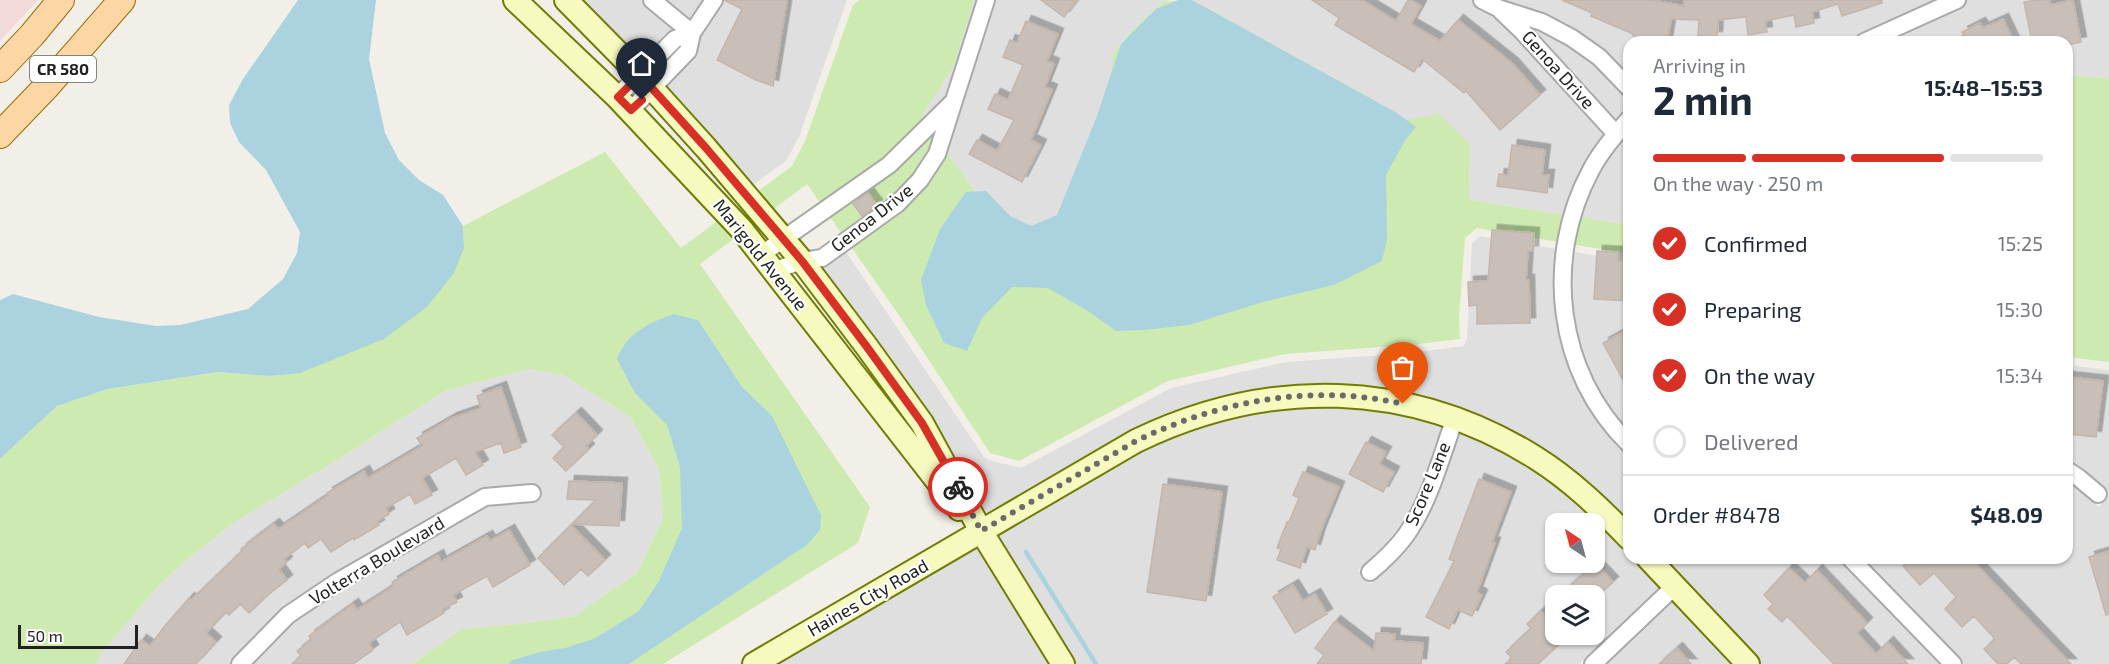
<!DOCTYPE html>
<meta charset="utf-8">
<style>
:root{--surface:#fff;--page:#f2f2f3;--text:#1f2937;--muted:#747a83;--line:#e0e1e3;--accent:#d93025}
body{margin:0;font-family:"Exo 2",sans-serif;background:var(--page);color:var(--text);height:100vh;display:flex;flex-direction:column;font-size:22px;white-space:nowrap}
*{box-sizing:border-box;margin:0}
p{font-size:20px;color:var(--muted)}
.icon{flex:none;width:33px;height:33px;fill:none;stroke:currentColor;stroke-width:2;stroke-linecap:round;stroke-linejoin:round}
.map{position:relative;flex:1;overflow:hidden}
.sheet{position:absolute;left:1623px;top:36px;width:450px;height:528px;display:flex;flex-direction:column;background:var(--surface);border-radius:18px;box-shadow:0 2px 4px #0004}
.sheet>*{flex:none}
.needle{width:39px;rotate:324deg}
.controls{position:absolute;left:1545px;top:513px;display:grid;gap:12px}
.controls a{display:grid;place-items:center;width:60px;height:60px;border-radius:12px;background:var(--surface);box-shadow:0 2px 4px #0004;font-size:30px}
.scale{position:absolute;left:18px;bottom:15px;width:120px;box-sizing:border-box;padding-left:6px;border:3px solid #222;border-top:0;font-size:16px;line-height:21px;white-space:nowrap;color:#222;-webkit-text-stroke:4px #fff;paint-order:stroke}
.pin{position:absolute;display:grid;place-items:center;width:51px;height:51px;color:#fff;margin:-62px -26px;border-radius:50% 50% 50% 0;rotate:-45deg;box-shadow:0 0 6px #0007}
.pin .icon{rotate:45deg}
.courier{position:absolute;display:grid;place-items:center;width:60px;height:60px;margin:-30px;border:4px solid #d93025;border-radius:50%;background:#fff;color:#222;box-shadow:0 2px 8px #0007}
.headline em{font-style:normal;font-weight:700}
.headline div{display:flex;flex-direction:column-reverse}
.headline{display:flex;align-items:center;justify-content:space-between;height:102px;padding:0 30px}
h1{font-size:39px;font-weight:700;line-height:45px}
.bar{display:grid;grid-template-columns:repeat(4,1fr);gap:9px 6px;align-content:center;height:72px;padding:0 30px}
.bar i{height:8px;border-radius:4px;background:var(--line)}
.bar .on{background:var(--accent)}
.bar p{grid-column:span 4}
.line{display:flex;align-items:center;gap:15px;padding:0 30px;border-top:2px solid var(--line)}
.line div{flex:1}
ol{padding:0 30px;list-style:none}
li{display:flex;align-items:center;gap:18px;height:66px}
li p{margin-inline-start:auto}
li .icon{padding:6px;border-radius:50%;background:var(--accent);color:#fff;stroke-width:4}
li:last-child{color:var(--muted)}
li i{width:33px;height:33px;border:3px solid var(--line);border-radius:50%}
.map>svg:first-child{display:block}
</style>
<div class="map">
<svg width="2109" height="664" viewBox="0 0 2109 664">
<defs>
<filter id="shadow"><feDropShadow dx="5.5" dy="-5.5" stdDeviation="0" flood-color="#0004"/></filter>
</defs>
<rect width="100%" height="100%" fill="#f2efe9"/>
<path fill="#e0dfdf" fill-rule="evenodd" d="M579 0H847L799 137 786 161 750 187Z
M974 0H1172L1163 2 1131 31 1113 54 1107 109 1078 183 1052 223 1035 236 985 205 921 117 954 66Z
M1192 0H2109V80L2105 78 2067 75V42H1629V225L1469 200 1470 145 1395 122 1378 102Z
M1480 236 1556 249 1554 275V304L1557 328 1572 377 1590 408 1602 427 1629 456V527L1500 428 1271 389 984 519 817 268 828 265 846 252 984 457 989 460 1021 468 1171 388 1286 362 1410 353 1464 346 1467 339 1472 243Z
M1574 252 1629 261V432L1604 400 1587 370 1577 341 1571 304 1570 279Z
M2067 365 2109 370V493L2083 470 2067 461Z
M529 369 564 375 630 417 659 469 663 518 637 573 575 616 519 624 462 629 412 664H96L101 653 153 592 184 562 232 524 342 457 444 391Z
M1360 406 1443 424 1421 487 1407 516 1383 548 1358 570 1370 584 1396 561 1422 526 1437 496 1460 429 1534 466 1596 516 1629 550V558H1636L1663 585 1579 664H1072L993 535 1114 464 1189 427 1275 407ZM1556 524H1594V562H1556ZM1556 596H1594V634H1556Z
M2067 480 2099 507 2109 496V664H1964L1862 558H2067Z
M979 543 1053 664H772Z
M1659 558H1838L1941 664H1760Z
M1675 599 1737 664H1606Z"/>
<path fill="#f2dad9" d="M0 0H38L0 41Z"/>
<path fill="#cdebb0" d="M859 0H974L954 66 921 117 985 205 1018 235 1052 223 1078 183 1107 109 1113 54 1131 31 1163 2 1192 0 1378 102 1395 122 1439 114 1470 144 1469 200 1629 225V254L1477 228 1465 238 1459 317 1460 339 1409 345 1285 354 1168 381 1019 461 990 453 903 321 807 184 700 264 870 507 858 543 663 664H412L462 629 519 624 575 616 637 573 663 518 659 469 630 417 564 375 529 369 444 391 342 457 232 524 184 562 153 592 101 653 96 664H0V459L57 406 108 389 218 372 269 376 464 248 463 226 605 152 681 248 792 166 805 141 853 5Z
M2067 75 2105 78 2109 80V362L2067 357Z"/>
<path fill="#aad3df" d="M298 0H376L369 59 385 133 399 160 419 180 443 195 463 226 464 248 454 273 427 307 384 339 300 373 269 376 218 372 108 389 57 406 0 459V300L13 294 99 317 156 326 180 325 248 309 283 279 297 253 300 232 266 170 239 142 230 123 229 105 243 79Z
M1178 0H1192L1397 113 1416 127 1406 139 1386 175 1387 239 1382 261 1334 285 1263 302 1189 325 1144 330 1116 331 1088 311 1048 288 1012 287 982 318 967 351 944 343 926 305 921 280 940 229 966 192 986 191 1010 216 1031 226 1057 215 1097 116 1121 44 1156 9Z
M674 314 698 320 742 387 772 416 821 515 820 530 807 545 629 664H509L510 661 540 652 565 648 594 639 639 611 659 581 682 528 680 467 667 425 635 393 617 359C627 333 648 323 674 314Z"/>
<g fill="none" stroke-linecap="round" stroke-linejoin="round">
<path stroke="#aad3df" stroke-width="4.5" d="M1026 552 1096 664"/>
</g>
<path fill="#c7bfb8" stroke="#c4b6ab" stroke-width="1.5" filter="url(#shadow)" d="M724 0H787L773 86 756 80 717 60 742 9Z
M1041 0H1077L1064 17Z
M1312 0H1362L1396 21 1408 0H1411L1421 6 1411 24 1440 41 1458 20 1512 63 1540 95 1500 130 1466 91 1464 93 1422 59 1414 72 1335 25 1339 18Z
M1562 0H1652L1684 6V0H1881L1882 3 1842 16 1838 4 1812 12 1814 23 1796 27 1794 15 1765 21 1767 32 1748 35 1746 17 1718 20 1717 37 1698 36 1699 20 1671 19 1667 42H1648L1649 39 1633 36V34L1591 16 1592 13Z
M2036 0H2050V5L2073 0 2081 42 2067 45V42H2032L2024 2Z
M2003 19 2014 42H1956L1965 37 1962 32 1980 23 1983 28Z
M1026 21 1058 34 1047 61 1054 64 1045 87 1052 90 1031 140 1041 145 1022 182 969 154 977 140 997 151 1014 120 988 109 995 94 1008 100 1023 65 1003 57 1010 40 1017 43Z
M1512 145 1545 150 1542 175H1549L1547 193 1497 186 1499 174 1508 175Z
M868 193 877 205 862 216 853 204Z
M1492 230 1534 233 1533 251H1528L1526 280H1529L1530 323 1477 324V305L1469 306 1468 282 1488 281Z
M1597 251 1618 252V261H1629V301L1594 299Z
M1629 329V391L1603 343Z
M2067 377 2103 381 2096 437 2067 434Z
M501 387 521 447 504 453 501 443 475 452 483 465 466 475 456 458 422 478 432 495 415 504 410 494 386 508 389 514 377 522 379 525 354 540 353 538 331 552 321 539 308 548 305 543 284 559 287 562 279 569 287 580 268 595 249 613 240 604 229 615 226 612 206 633 216 642 196 664H124L141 640 150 646 164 627 189 598 191 600 242 551 241 549 274 524 278 529 328 495 327 493 364 471 368 478 422 446 417 438 452 418 481 408 477 396Z
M576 413 597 435 586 446 589 449 566 471 553 458 564 447 552 435Z
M1366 442 1386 452 1379 464 1394 472 1383 492 1349 474Z
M1303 472 1339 487 1320 533 1315 550 1307 547 1300 568 1277 560 1281 549 1277 548 1287 522H1289L1299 498 1293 495Z
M1479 479 1511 492 1492 542 1495 543 1477 592 1482 595 1472 616 1458 610 1449 629 1426 617 1454 561 1449 559Z
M569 481 622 483 619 526 572 524 596 500 567 499Z
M1163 484 1222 492 1206 601 1147 592Z
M571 525 605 560 588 576 581 569 564 585 538 558Z
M509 530 530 565 493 587 487 576 453 595 457 602 442 610 444 613 407 635 400 622 369 643 373 650 353 664H292L301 656 297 651 311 640 309 636 353 604 357 610 394 586 392 582 438 555 441 562 487 536 490 541Z
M2109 551V614L2106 615 2089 557Z
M1912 558H1970L2071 664H2021L2014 657 2007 664H1998L1984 649 1995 639 1974 616 1962 627 1945 609 1956 597 1934 573 1920 585 1903 566Z
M1596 564 1613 582 1598 596H1572L1566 589Z
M1789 568 1805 583 1817 570 1867 623 1857 633 1876 654 1888 642 1908 664H1834L1787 616 1782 622 1768 609 1773 604 1764 595Z
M1293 585 1303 601 1315 594 1327 614 1295 633 1273 597Z
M1541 611 1549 619 1556 612V634H1570L1538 664H1505L1512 658 1506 652 1531 628 1527 624Z
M1335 621 1374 651 1376 633 1395 634 1394 641 1423 643 1421 664H1317L1324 655 1315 648Z
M1677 648 1691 664H1659Z"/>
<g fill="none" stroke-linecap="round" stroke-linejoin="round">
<g stroke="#a9a9a9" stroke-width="20">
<path id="street" d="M652 0 692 33
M1482 0 1498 8 1542 22 1572 38 1599 57 1629 88
M1501 11 1523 32 1616 134
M1864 42 1957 0
M617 97 675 39 692 33
M631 110 688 51 692 33 714 0
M1629 119C1615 135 1601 151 1591 170 1543 259 1556 373 1629 444
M762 254 889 165 952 103
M775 270 802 261 822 258 897 204 920 180 937 154 986 0
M2067 470 2079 478 2098 494
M1850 558 1953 664
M1370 572C1383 561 1396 549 1406 535 1430 501 1441 457 1455 418
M240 664 288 615 337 582 485 497 532 493
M1593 664 1675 586"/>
</g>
<g stroke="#707d05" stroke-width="26">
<path id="secondary" d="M515 0 617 97 742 230 959 509
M566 0 640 75 706 148 802 261 867 347 922 423 981 531 1063 664
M1648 558 1748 664
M754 664 1136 441C1268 377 1410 379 1536 458 1571 480 1601 509 1629 538"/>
</g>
<g stroke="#a06b00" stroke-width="28">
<path id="primary" d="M0 69 32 35 61 0
M0 135 47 86 122 0"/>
</g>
<use href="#street" stroke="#fff" stroke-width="16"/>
<use href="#secondary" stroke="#f7fabf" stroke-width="22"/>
<use href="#primary" stroke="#fcd6a4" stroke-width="26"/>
</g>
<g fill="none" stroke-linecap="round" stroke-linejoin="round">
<path stroke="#6b6a68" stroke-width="6" stroke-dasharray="0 10.8" d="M958 487 981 531 1136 441C1219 401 1312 383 1403 404"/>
<path stroke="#d93025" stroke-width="8" d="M642 100 631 110 618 97 640 75 706 148 802 261 867 347 922 423 958 487"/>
</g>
<g text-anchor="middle" stroke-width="4.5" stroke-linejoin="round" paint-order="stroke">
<rect fill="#fff" stroke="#646464" stroke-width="1.5" x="30" y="56" width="66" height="26" rx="4.5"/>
<g font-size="16" font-weight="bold" fill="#222">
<text x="63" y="75">CR 580</text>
</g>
<g font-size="18" fill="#222" stroke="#fff">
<text transform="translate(1558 70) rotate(48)" y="6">Genoa Drive</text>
<text transform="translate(872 218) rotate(-38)" y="6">Genoa Drive</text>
<text transform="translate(760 255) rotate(51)" y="6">Marigold Avenue</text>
<text transform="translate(1428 484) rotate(-67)" y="6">Score Lane</text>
<text transform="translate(377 561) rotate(-31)" y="6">Volterra Boulevard</text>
<text transform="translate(868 598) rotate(-30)" y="6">Haines City Road</text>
</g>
</g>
</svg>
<div class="controls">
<a><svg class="needle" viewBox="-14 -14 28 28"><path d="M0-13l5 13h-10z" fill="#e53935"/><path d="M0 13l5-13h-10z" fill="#747a83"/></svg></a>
<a><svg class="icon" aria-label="layers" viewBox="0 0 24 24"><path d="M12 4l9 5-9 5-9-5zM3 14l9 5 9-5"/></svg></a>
</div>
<div class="scale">50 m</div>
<div class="pin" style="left:1403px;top:404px;background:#ea580c"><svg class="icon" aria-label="bag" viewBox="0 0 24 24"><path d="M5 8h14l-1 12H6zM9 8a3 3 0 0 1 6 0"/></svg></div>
<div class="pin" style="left:642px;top:100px;background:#1f2937"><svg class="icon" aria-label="home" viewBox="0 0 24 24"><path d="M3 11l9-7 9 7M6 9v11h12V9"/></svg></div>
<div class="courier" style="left:958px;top:487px"><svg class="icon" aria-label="bike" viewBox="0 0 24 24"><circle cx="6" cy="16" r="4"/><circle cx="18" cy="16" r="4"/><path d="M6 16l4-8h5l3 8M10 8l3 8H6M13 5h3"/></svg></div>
<section class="sheet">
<div class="headline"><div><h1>2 min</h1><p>Arriving in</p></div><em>15:48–15:53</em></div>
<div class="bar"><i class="on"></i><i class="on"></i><i class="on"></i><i></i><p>On the way · 250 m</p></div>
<ol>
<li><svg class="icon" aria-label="check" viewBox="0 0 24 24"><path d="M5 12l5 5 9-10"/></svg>Confirmed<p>15:25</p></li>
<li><svg class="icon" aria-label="check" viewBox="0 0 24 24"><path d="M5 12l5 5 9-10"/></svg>Preparing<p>15:30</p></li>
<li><svg class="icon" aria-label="check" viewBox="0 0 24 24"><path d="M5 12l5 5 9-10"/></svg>On the way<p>15:34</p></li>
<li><i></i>Delivered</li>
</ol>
<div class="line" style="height:78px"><div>Order #8478</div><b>$48.09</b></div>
</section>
</div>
